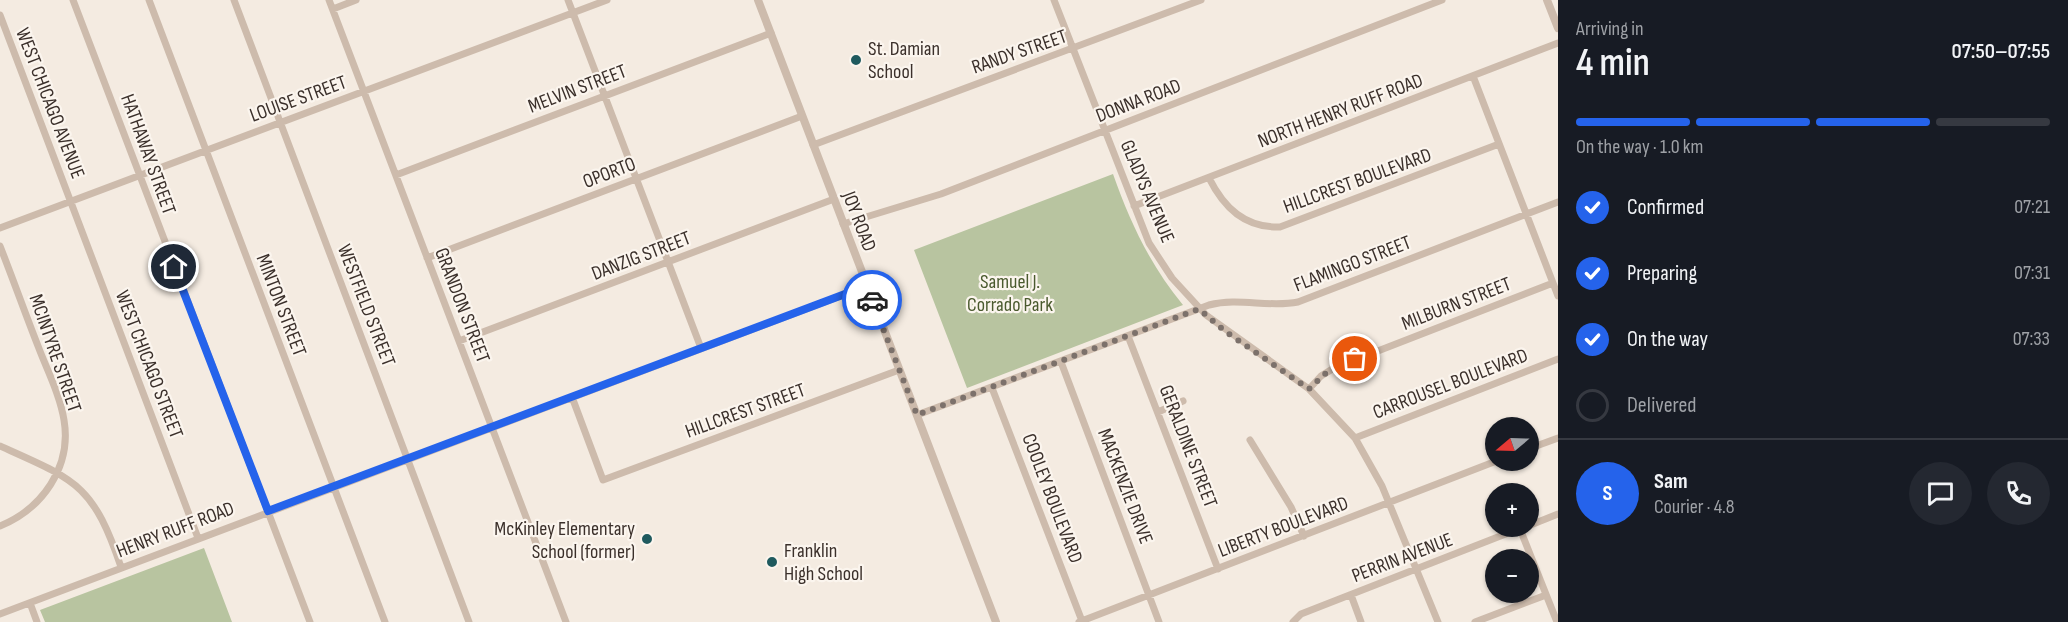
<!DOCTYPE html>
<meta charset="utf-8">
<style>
:root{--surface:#171b24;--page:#242831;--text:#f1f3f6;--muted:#9ea1a6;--line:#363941;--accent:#2563eb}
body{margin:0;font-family:"Sofia Sans Condensed",sans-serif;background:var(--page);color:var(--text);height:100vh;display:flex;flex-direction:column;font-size:22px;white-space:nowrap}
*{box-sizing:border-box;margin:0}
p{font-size:20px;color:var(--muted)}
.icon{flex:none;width:33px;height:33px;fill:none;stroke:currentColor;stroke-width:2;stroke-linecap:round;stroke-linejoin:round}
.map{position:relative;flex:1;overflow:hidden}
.side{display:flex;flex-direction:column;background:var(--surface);width:510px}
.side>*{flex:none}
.needle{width:39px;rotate:251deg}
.tools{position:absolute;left:1485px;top:417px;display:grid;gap:12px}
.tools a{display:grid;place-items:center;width:54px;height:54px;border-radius:50%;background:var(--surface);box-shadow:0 2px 4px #0004;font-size:30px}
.pin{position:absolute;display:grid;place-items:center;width:51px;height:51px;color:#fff;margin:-26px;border:3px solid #fff;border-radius:50%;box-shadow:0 2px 6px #0007}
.courier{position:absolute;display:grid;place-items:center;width:60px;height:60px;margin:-30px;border:4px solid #2563eb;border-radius:50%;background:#fff;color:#222;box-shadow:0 2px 8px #0007}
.overview em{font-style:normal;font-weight:600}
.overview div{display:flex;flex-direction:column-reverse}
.overview{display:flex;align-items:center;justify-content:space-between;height:102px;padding:0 18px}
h1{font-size:39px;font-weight:600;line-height:45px}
.bar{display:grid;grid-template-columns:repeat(4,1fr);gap:9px 6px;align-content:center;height:72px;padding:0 18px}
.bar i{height:8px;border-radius:4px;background:var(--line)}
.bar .on{background:var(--accent)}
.bar p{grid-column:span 4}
.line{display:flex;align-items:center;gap:15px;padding:0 18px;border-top:2px solid var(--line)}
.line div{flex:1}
.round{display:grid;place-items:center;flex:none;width:63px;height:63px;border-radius:32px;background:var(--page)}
ol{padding:0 18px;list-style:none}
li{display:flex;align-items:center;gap:18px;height:66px}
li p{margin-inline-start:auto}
li .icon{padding:6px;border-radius:50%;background:var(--accent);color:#fff;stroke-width:4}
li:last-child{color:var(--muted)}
li i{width:33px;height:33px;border:3px solid var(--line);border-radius:50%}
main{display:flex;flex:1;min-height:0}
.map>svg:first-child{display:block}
</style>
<main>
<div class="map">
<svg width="1558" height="622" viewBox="0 0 1558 622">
<rect width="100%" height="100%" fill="#f4ebe1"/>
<path fill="#b8c4a0" d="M1113 174C1130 222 1150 265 1183 305L967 388 914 250Z
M204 548 232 622H45L40 610Z"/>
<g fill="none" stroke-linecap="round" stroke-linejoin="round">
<path stroke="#cdbbac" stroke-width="7" d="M73 0 310 622
M149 0 385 622
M234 0 469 622
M329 0 566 622
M568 0 701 348
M1054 0 1149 243 1172 278 1206 315 1309 389 1355 438 1382 486 1438 622
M333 9 356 0
M0 15 198 538
M1473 76 1558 296
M813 145 1201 0
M396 175 771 33
M1209 178C1224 208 1245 228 1280 227L1499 144
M1134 206 1558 43
M843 224 941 194 1442 0
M0 228 607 0
M0 246C13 279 25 313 38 346 47 370 60 395 64 420 72 467 42 509 0 526
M427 258 802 116
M1128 336 1218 569
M459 341 834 199
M1061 362 1159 622
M992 388 1082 621
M1309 389 1321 376 1334 368 1553 283
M572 397 603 480 899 370
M1158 412 1183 401
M917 415 1209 305C1239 297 1268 308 1298 302L1558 202
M1355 438 1558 359
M1250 440 1291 507 1304 536
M0 446C76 480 93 484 121 567
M1528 449 1558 438
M1528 526 1558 514
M1520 529 1557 622
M1351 595 1361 622
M30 603 37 622
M0 614 867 286
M1079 622 1499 460
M1293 622 1301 614 1526 526
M1475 622 1546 595"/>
<path stroke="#cdbbac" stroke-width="8" d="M758 0 996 622
M1547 0 1558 28"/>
</g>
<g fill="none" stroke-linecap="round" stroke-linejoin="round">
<path stroke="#7c716b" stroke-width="6" stroke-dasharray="0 10.8" d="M872 300 917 415 1199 309 1226 332 1309 389 1327 372 1355 359"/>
<path stroke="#2563eb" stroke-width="8" d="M174 267 268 511 853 291 867 286 872 300"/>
</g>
<g fill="#1f5a5e" stroke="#fbf5ee" stroke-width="2">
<circle cx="856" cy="60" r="6"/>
<circle cx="647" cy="539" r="6"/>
<circle cx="772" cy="562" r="6"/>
</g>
<g text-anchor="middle" stroke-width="4.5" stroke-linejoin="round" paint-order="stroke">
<g font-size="20" fill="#3b302b" stroke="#fbf5ee" text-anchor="start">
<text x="868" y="55">St. Damian<tspan x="868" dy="23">School</tspan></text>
<text x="635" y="535" text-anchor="end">McKinley Elementary<tspan x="635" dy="23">School (former)</tspan></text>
<text x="784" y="557">Franklin<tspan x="784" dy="23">High School</tspan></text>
</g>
<g font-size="20" fill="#3b302b" stroke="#fbf5ee">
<text transform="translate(1019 51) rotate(-19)" y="7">RANDY STREET</text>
<text transform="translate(577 88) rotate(-21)" y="7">MELVIN STREET</text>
<text transform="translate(298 98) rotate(-20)" y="7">LOUISE STREET</text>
<text transform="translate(1138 100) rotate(-21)" y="7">DONNA ROAD</text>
<text transform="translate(51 103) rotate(69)" y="7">WEST CHICAGO AVENUE</text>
<text transform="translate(1340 110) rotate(-21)" y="7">NORTH HENRY RUFF ROAD</text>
<text transform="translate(149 154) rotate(70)" y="7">HATHAWAY STREET</text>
<text transform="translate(609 172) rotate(-21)" y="7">OPORTO</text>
<text transform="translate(1357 180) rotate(-20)" y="7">HILLCREST BOULEVARD</text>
<text transform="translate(1148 191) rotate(67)" y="7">GLADYS AVENUE</text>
<text transform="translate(860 221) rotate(69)" y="7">JOY ROAD</text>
<text transform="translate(641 255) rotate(-21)" y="7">DANZIG STREET</text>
<text transform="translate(1352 263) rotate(-21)" y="7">FLAMINGO STREET</text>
<text transform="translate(1456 303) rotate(-21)" y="7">MILBURN STREET</text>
<text transform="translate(282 305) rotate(69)" y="7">MINTON STREET</text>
<text transform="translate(367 305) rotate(69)" y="7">WESTFIELD STREET</text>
<text transform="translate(463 305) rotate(69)" y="7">GRANDON STREET</text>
<text transform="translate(56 353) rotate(71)" y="7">MCINTYRE STREET</text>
<text transform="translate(150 364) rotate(69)" y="7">WEST CHICAGO STREET</text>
<text transform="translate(1450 383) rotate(-21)" y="7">CARROUSEL BOULEVARD</text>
<text transform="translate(745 410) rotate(-20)" y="7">HILLCREST STREET</text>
<text transform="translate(1189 446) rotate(69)" y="7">GERALDINE STREET</text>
<text transform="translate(1126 486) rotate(69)" y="7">MACKENZIE DRIVE</text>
<text transform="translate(1053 498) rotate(69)" y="7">COOLEY BOULEVARD</text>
<text transform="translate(1283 526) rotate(-21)" y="7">LIBERTY BOULEVARD</text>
<text transform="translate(175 529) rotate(-21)" y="7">HENRY RUFF ROAD</text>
<text transform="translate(1402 557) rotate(-21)" y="7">PERRIN AVENUE</text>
</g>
<g font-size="20" fill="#4a5a2e" stroke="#fbf5ee">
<text x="1010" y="288">Samuel J.<tspan x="1010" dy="23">Corrado Park</tspan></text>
</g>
</g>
</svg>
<div class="tools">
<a><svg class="needle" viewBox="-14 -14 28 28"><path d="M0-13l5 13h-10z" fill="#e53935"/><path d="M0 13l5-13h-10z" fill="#9ea1a6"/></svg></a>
<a>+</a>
<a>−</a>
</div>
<div class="pin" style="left:1355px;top:359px;background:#ea580c"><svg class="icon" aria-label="bag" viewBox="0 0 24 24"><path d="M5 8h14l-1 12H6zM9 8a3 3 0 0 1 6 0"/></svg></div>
<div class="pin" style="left:174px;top:267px;background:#1f2937"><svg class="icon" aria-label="home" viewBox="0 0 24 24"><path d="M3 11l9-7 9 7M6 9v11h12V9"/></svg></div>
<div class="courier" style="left:872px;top:300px"><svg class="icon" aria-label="car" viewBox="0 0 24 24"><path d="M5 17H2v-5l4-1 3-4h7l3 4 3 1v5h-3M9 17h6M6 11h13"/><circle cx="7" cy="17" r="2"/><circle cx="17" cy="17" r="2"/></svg></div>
</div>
<section class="side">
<div class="overview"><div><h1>4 min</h1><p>Arriving in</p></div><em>07:50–07:55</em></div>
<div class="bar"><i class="on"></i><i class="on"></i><i class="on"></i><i></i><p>On the way · 1.0 km</p></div>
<ol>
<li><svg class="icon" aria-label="check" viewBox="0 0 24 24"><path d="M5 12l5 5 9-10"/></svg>Confirmed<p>07:21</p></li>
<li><svg class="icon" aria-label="check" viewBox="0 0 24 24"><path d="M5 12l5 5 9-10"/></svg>Preparing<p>07:31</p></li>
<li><svg class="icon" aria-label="check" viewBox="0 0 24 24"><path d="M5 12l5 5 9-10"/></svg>On the way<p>07:33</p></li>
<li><i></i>Delivered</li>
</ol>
<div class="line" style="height:108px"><b class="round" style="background:var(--accent);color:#fff">S</b><div><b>Sam</b><p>Courier · 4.8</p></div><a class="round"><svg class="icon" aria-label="chat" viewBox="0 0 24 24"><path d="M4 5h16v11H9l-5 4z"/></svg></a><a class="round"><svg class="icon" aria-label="phone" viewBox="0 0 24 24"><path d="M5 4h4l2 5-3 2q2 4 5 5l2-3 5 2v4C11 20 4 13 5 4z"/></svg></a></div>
</section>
</main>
